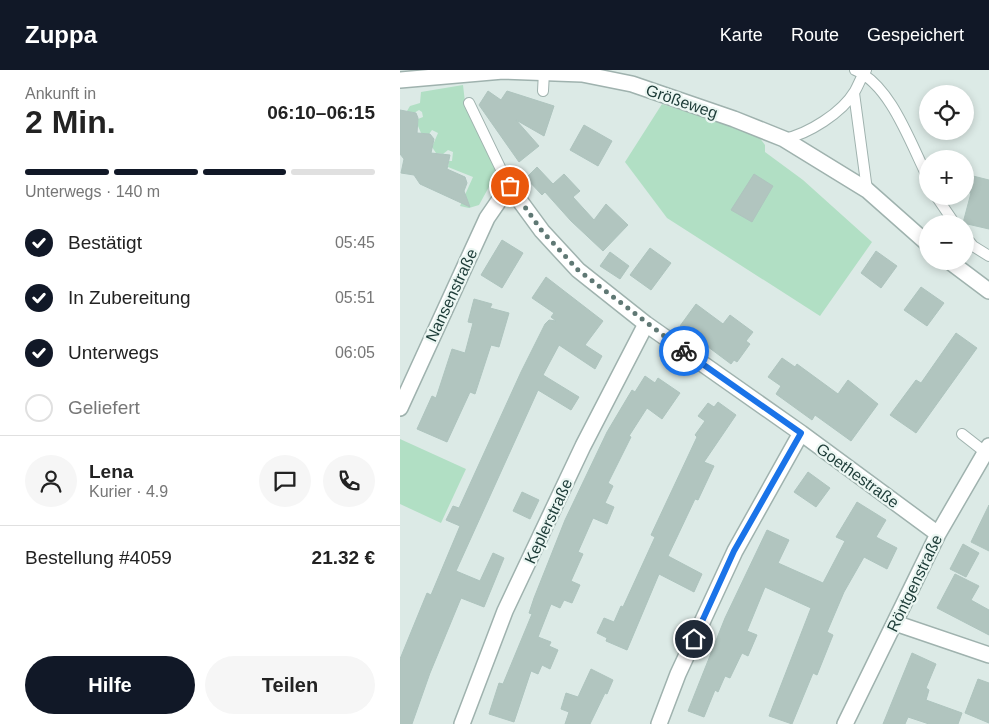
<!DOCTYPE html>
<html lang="de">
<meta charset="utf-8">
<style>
:root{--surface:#fff;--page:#f6f6f6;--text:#222;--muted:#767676;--line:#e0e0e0;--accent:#111827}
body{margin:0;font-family:Arial,sans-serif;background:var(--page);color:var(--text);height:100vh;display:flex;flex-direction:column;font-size:19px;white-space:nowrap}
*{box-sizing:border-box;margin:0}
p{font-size:16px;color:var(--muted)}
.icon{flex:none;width:28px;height:28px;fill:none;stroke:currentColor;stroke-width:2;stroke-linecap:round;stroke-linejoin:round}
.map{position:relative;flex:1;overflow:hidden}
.drawer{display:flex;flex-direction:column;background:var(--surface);width:400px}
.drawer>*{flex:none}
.controls{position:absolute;left:519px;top:15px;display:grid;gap:10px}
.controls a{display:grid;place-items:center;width:55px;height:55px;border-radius:50%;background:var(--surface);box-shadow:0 2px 8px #0003;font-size:25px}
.pin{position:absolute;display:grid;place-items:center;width:42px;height:42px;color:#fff;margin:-21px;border:2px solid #fff;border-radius:50%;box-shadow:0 1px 5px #0007}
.courier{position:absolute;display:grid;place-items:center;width:50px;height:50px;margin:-25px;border:4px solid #1a73e8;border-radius:50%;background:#fff;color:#222;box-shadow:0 1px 6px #0007}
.head em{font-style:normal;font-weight:700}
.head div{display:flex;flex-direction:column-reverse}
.head{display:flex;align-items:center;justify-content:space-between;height:85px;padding:0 25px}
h1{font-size:32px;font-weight:700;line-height:38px}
.bar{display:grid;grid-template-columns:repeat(4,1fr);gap:8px 5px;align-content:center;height:60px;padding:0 25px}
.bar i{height:6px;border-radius:4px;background:var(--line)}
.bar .active{background:var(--accent)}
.bar p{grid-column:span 4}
.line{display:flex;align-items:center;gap:12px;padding:0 25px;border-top:1px solid var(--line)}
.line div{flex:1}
.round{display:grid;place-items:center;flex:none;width:52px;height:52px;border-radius:26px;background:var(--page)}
ol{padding:0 25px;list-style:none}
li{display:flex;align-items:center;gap:15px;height:55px}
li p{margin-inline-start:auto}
li .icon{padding:5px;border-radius:50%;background:var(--accent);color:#fff;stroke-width:4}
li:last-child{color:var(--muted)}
li i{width:28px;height:28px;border:2px solid var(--line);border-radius:50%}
.button{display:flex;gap:10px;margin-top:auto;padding:10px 25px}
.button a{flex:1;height:58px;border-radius:30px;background:var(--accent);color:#fff;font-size:20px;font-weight:700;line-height:58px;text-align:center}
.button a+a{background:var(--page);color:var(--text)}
header{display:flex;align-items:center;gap:30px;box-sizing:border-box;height:70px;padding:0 25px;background:var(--accent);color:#fff}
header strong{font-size:24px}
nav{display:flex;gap:28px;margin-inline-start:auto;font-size:18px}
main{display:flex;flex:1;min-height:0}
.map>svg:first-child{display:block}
</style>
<header>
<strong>Zuppa</strong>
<nav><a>Karte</a><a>Route</a><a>Gespeichert</a></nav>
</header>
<main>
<section class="drawer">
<div class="head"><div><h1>2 Min.</h1><p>Ankunft in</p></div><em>06:10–06:15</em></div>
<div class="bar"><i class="active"></i><i class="active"></i><i class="active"></i><i></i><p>Unterwegs · 140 m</p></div>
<ol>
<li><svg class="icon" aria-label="check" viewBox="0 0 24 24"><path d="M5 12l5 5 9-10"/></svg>Bestätigt<p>05:45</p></li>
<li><svg class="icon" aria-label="check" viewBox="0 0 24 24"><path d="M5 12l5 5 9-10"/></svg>In Zubereitung<p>05:51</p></li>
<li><svg class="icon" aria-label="check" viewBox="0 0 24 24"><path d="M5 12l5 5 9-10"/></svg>Unterwegs<p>06:05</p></li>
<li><i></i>Geliefert</li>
</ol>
<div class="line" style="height:90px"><a class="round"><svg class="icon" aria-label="person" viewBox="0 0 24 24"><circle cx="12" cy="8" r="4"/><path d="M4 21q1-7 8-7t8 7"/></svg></a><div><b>Lena</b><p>Kurier · 4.9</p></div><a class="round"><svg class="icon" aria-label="chat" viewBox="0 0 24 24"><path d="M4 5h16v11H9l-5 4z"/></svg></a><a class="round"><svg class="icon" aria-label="phone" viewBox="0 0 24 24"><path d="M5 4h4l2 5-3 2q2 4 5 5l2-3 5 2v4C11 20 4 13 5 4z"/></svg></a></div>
<div class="line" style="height:65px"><div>Bestellung #4059</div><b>21.32 €</b></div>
<div class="button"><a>Hilfe</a><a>Teilen</a></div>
</section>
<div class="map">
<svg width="589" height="654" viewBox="0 0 589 654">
<rect width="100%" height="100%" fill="#dceae6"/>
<path fill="#b1dfc4" d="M63 15 65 32 99 109 94 115H90L79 135 69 138 60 136 73 107 48 97 49 91H52L53 82 48 80 43 84 36 83 32 77 38 63 32 60 29 64 21 63 18 56V49L23 47 22 42 19 40 14 43 7 41 10 36 20 33 21 22Z
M262 34 357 64 365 75V82L403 110 472 172 420 246 267 148 225 92Z
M0 369 66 399 41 453 0 434Z"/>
<path fill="#b1c5bf" stroke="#aec4be" d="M88 21 101 30 107 21 154 36 144 66 116 50 139 76 119 92 79 35Z
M0 40 16 43 18 48 17 63 30 64 34 69 31 83 50 85 47 99 65 107 67 113 64 121 70 137 20 114 14 105 1 103 4 89 0 84Z
M184 55 212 71 198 96 170 80Z
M137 97 153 114 164 104 180 121 173 127 194 150 206 134 228 155 203 181 171 151 145 122 142 125 126 108Z
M354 104 373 116 352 152 331 140Z
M565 104 589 110V159L563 153 571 123 565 122Z
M102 170 123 183 102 218 81 205Z
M250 178 271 193 251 220 230 205Z
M476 181 497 196 481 218 461 203Z
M210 182 229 196 220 209 200 196Z
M146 207 203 251 185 275 202 286 195 299 159 275 143 305 179 327 171 340 138 320 56 501 80 511 93 483 104 488 84 537 61 528 30 603 12 654H0V589L27 523 31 525 60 456 46 450 53 436 59 438 121 302 145 254 149 250 156 251 151 247 154 243 132 228Z
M521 217 544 233 527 256 504 240Z
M74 229 92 234 90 238 109 243 99 277 91 275 75 324 70 322 47 372 17 359 32 326 36 328 52 279 65 283 73 253 68 252Z
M296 234 323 254 330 245 353 262 346 271 350 274 337 292 334 290 331 294 280 256Z
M556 263 577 278 516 363 490 345 516 310 521 313Z
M382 288 395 297 397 294 438 324 448 310 478 334 451 371 415 345 412 350 376 324 381 316 368 307Z
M245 306 255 313 258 308 280 323 262 349 247 338 229 366 231 367 208 413 213 416 205 433 214 437 207 454 193 448 178 482 183 484 171 511 180 515 172 533 164 530 160 538 151 534 138 567 151 572 149 576 158 580 150 599 142 595 138 604 131 601 114 652 89 644 99 613 103 614 132 544 129 543 134 528 165 450 207 362 232 320 235 322Z
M318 332 336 345 304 392 314 396 298 430 295 429 268 486 302 504 294 522 259 504 227 580 206 571 207 568 197 563 204 548 214 552 221 536 223 537 255 467 251 465 297 367 295 365 305 351 298 346 308 333 314 337Z
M408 402 430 418 416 437 394 422Z
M122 422 139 430 130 449 113 441Z
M457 432 486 450 476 467 497 478 487 499 464 487 444 522 427 562 433 565 417 605 413 603 392 654 369 646 411 538 365 517 347 561 357 565 348 586 342 583 330 608 325 606 318 622 315 620 304 647 288 641 325 548 367 460 389 470 378 493 423 513 445 471 436 467Z
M589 435V481L571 472Z
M563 474 579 483 566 507 550 499Z
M555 504 579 516 571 530 589 540V565L537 538Z
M512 583 536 594 526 618 529 620 526 630 562 643 558 654H529L508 647 505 654H483Z
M191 599 213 610 207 624 205 623 190 654H165L169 642 161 639 166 623 178 627Z
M578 609 589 613V653L565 643Z"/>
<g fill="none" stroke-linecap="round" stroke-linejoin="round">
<g stroke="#9fb2ae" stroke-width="12">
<path id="service" d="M455 0C491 15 511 75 528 108
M143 21 144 2
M454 23 467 120
M69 33 109 116
M384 69C408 64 442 43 455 21 459 14 461 7 466 0
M536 126 555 154
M565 166 573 176 589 186
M562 364 585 382"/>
</g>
<g stroke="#9fb2ae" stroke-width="18">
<path id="minor" d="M0 10 103 1 182 4 232 14 334 49 384 69 467 120 528 174
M549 191 589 221
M0 338 87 148 109 116 142 161 178 200 246 254 401 363 538 464
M495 553 589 585
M62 654 105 541 183 376 246 254
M259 654 278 604 335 481 401 363
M445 654 538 464 589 376"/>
</g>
<use href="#service" stroke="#fff" stroke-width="10"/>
<use href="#minor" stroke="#fff" stroke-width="15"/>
</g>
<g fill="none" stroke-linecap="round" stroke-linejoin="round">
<path stroke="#5f7874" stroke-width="5" stroke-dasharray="0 9" d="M110 116 142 161 178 200 284 281"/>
<path stroke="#1a73e8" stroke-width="6" d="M284 281 401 363 334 481 294 569"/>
</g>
<g text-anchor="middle" stroke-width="4.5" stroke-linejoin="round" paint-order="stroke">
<g font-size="16" fill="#1c3b37" stroke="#ecf7f3">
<text transform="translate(282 31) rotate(19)" y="6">Größeweg</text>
<text transform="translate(51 225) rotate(-65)" y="6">Nansenstraße</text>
<text transform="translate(458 405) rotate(36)" y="6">Goethestraße</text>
<text transform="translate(148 451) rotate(-65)" y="6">Keplerstraße</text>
<text transform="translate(514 513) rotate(-64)" y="6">Röntgenstraße</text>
</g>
</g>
</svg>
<div class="controls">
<a><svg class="icon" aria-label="locate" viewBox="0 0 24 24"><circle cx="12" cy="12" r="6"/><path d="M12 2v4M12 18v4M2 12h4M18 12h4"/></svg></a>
<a>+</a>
<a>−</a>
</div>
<div class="pin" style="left:110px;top:116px;background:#ea580c"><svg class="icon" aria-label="bag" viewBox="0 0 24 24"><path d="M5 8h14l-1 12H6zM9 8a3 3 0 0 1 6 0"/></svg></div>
<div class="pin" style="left:294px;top:569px;background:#1f2937"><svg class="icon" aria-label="home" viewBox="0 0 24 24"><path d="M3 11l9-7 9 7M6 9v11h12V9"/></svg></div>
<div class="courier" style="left:284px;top:281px"><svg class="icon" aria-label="bike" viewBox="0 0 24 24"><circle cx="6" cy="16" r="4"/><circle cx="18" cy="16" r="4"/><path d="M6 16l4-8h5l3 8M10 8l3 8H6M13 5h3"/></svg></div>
</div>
</main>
